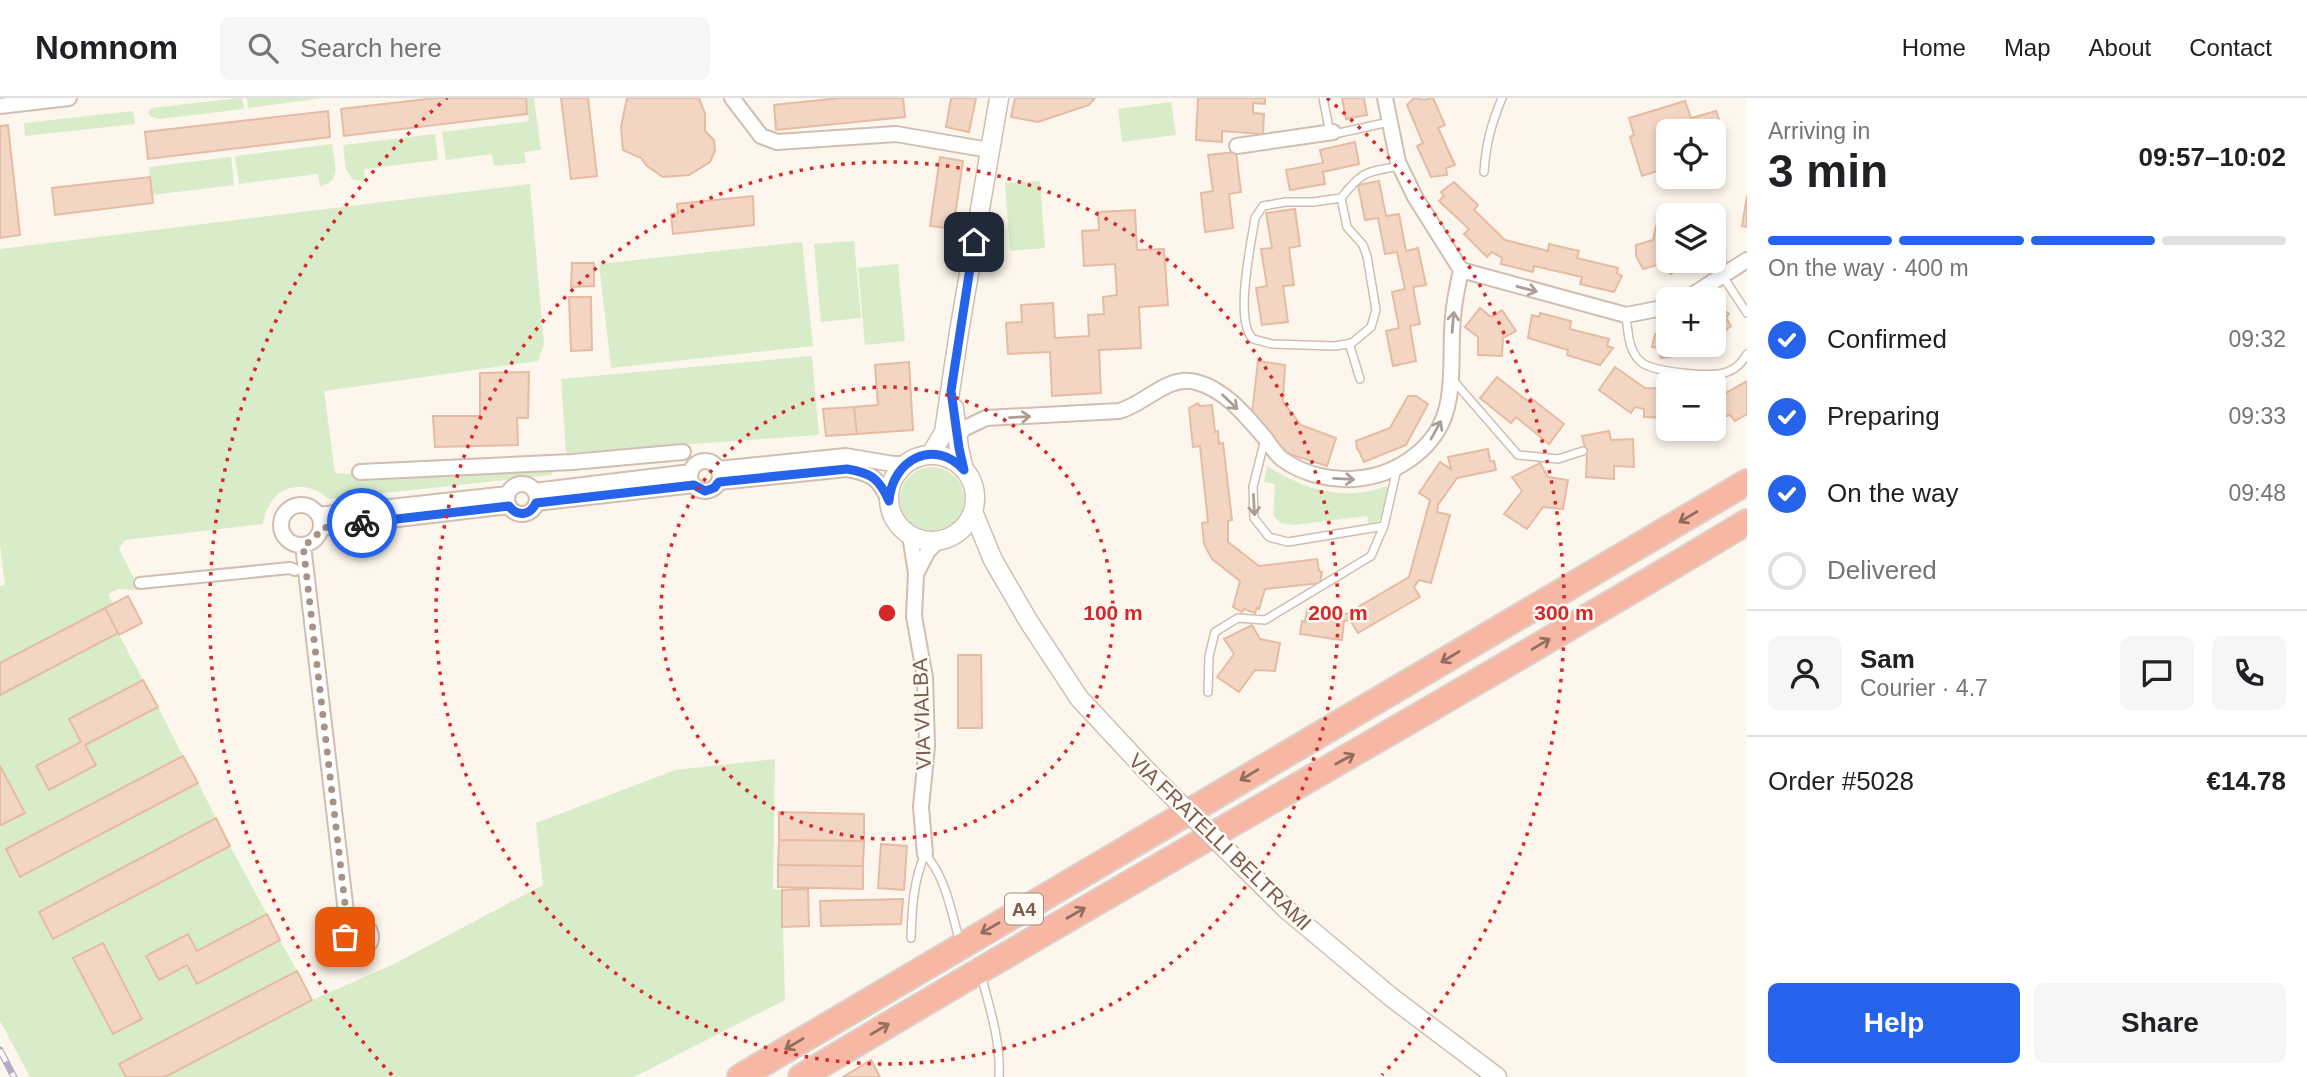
<!DOCTYPE html>
<meta charset="utf-8">
<style>
:root{--surface:#fff;--page:#f6f6f6;--text:#202124;--muted:#757577;--line:#e0e0e0;--accent:#2563eb}
body{margin:0;font-family:Helvetica,sans-serif;background:var(--page);color:var(--text);height:100vh;display:flex;flex-direction:column;font-size:26px;white-space:nowrap}
*{box-sizing:border-box;margin:0}
p{font-size:23px;color:var(--muted)}
.icon{flex:none;width:38px;height:38px;fill:none;stroke:currentColor;stroke-width:2;stroke-linecap:round;stroke-linejoin:round}
.map{position:relative;flex:1;overflow:hidden}
.side{display:flex;flex-direction:column;background:var(--surface);width:560px}
.side>*{flex:none}
.controls{position:absolute;left:1656px;top:21px;display:grid;gap:14px}
.controls a{display:grid;place-items:center;width:70px;height:70px;border-radius:10px;background:var(--surface);box-shadow:0 4px 10px #0003;font-size:35px}
.pin{position:absolute;display:grid;place-items:center;width:60px;height:60px;color:#fff;margin:-30px;border-radius:14px;box-shadow:0 4px 10px #0006}
.courier{position:absolute;display:grid;place-items:center;width:70px;height:70px;margin:-35px;border:5px solid #2563eb;border-radius:50%;background:#fff;color:#222;box-shadow:0 2px 9px #0007}
.headline em{font-style:normal;font-weight:600}
.headline div{display:flex;flex-direction:column-reverse}
.headline{display:flex;align-items:center;justify-content:space-between;height:119px;padding:0 21px}
h1{font-size:46px;font-weight:600;line-height:52px}
.bar{display:grid;grid-template-columns:repeat(4,1fr);gap:10px 7px;align-content:center;height:84px;padding:0 21px}
.bar i{height:9px;border-radius:5px;background:var(--line)}
.bar .on{background:var(--accent)}
.bar p{grid-column:span 4}
.line{display:flex;align-items:center;gap:18px;padding:0 21px;border-top:2px solid var(--line)}
.line div{flex:1}
.round{display:grid;place-items:center;flex:none;width:74px;height:74px;border-radius:10px;background:var(--page)}
ol{padding:0 21px;list-style:none}
li{display:flex;align-items:center;gap:21px;height:77px}
li p{margin-inline-start:auto}
li .icon{padding:7px;border-radius:50%;background:var(--accent);color:#fff;stroke-width:4}
li:last-child{color:var(--muted)}
li i{width:38px;height:38px;border:4px solid var(--line);border-radius:50%}
.primary-button{display:flex;gap:14px;margin-top:auto;padding:14px 21px}
.primary-button a{flex:1;height:80px;border-radius:10px;background:var(--accent);color:#fff;font-size:28px;font-weight:600;line-height:80px;text-align:center}
.primary-button a+a{background:var(--page);color:var(--text)}
header{display:flex;align-items:center;gap:42px;box-sizing:border-box;height:98px;padding:0 35px;background:var(--surface);border-bottom:2px solid var(--line)}
header strong{font-size:33px}
nav{display:flex;gap:38px;margin-inline-start:auto;font-size:24px}
.search{width:490px;height:63px;background:var(--page);display:flex;align-items:center;gap:18px;box-sizing:border-box;padding:0 24px;border-radius:10px;color:var(--muted);font-size:26px}
main{display:flex;flex:1;min-height:0}
.map>svg:first-child{display:block}
</style>
<header>
<strong>Nomnom</strong>
<div class="search"><svg class="icon" aria-label="search" viewBox="0 0 24 24"><circle cx="10" cy="10" r="6"/><path d="M15 15l6 6"/></svg>Search here</div>
<nav><a>Home</a><a>Map</a><a>About</a><a>Contact</a></nav>
</header>
<main>
<div class="map">
<svg width="1747" height="979" viewBox="0 0 1747 979">
<rect width="100%" height="100%" fill="#fdf6ec"/>
<path fill="#d8ecc9" fill-rule="evenodd" d="M239 0H242L244 11 159 21 150 18 148 14 152 10Z
M247 0H322L248 10Z
M526 0H534L541 52 524 54 526 65 494 68 492 56 446 62 442 34 529 23Z
M1171 4 1176 37 1122 44 1118 11Z
M133 13 135 26 25 38 24 25Z
M435 36 438 62 364 71 365 83 353 82 346 72 343 47Z
M332 46C334 64 343 84 320 88L318 76 239 86 235 58Z
M231 59 234 87 152 97 149 69Z
M1040 83 1045 150 1010 153 1005 85Z
M530 86 544 246 538 263 324 293 335 375 407 378 551 369 552 377 329 401C301 377 268 390 263 426L125 442 119 451 140 492 118 491 108 496 113 506 0 565V488L5 487 0 447V151Z
M854 143 861 220 821 224 814 146Z
M802 144 813 248 611 270 599 166Z
M898 166 905 243 865 247 858 170Z
M812 258 819 337 566 355 561 281Z
M1267 368C1305 392 1343 404 1387 388 1389 401 1384 425 1369 428L1367 418 1294 427 1280 425 1273 417 1275 386 1264 384Z
M900 401a32 32 0 1 1 64 0a32 32 0 1 1-64 0Z
M118 535 143 582 69 621 81 644 36 668 49 692 96 667 85 647 158 609 183 658 6 751 20 778 198 685 216 720 39 813 53 840 230 748 267 816 197 853 188 836 146 858 158 882 187 867 198 886 280 842 297 873 119 966 126 979H30L0 923V726L25 715 0 668V597ZM102 845 142 920 114 936Z
M775 661 773 791 782 792 785 902 634 979H165L312 902 392 867 543 787 536 725 675 672Z"/>
<path fill="#f3d5c3" stroke="#e6bba3" stroke-width="2" d="M436 0H526L527 16 344 38 341 11Z
M561 0H588L597 78 571 81Z
M627 0H699L705 16V33L714 42 715 53 710 64 689 77 663 79 647 68 641 60 623 52 621 29Z
M840 0H903L905 19 776 32 774 7Z
M951 0H976L969 34 946 29Z
M1015 0H1095L1089 7 1038 24 1011 19Z
M1198 0H1265V6L1253 5V15L1264 16 1263 36 1222 33V44L1196 42Z
M1342 0H1364L1367 17 1346 21Z
M1414 0 1424 2 1433 0 1445 27 1438 30 1455 67 1446 70 1447 77 1431 79 1417 48 1423 45 1407 7Z
M1685 3 1691 20 1716 13 1722 30 1713 33H1668V61L1661 63 1663 71 1642 78 1630 39 1634 37 1629 20Z
M328 13 330 39 148 61 145 34Z
M8 27 20 137 0 140V28Z
M1355 44 1359 66 1323 74 1325 86 1290 92 1286 72 1323 65 1320 52Z
M1236 54 1241 94 1229 96 1233 130 1205 134 1201 95 1213 93 1208 57Z
M940 59 963 63 953 131 930 128Z
M150 79 153 105 55 117 52 90Z
M1379 83 1386 118 1399 116 1406 153 1418 150 1426 187 1413 189 1420 226 1410 228 1416 263 1393 268 1386 233 1399 230 1392 194 1405 191 1401 173 1397 154 1385 156 1378 120 1365 122 1358 87Z
M1454 84 1478 107 1474 112 1505 142 1548 153 1549 146 1579 153 1577 160 1618 170 1617 175 1622 178 1614 194 1580 186 1582 179 1534 168 1533 174 1501 166 1502 160 1492 154 1487 159 1464 136 1469 131 1439 103 1444 98 1441 94Z
M753 98 754 127 673 136 671 116 678 115 677 106Z
M1747 98V129L1742 128Z
M1295 111 1300 148 1289 150 1294 187 1283 188 1288 224 1262 227 1256 190 1267 188 1261 151 1272 150 1266 115Z
M1135 112 1137 152 1164 151 1168 207 1139 209 1141 250 1099 252 1101 295 1052 298 1050 254 1008 256 1006 225 1022 224 1021 207 1053 205 1055 240 1089 238 1088 217 1104 216 1103 199 1117 197 1115 166 1084 168 1082 133 1099 132 1098 114Z
M1667 127 1668 163H1684L1680 169 1671 176 1660 166 1643 171 1636 158V147L1653 142 1656 128Z
M572 165H594V188L571 189Z
M569 199H591L592 252 571 253Z
M1718 208 1729 216 1726 220 1731 228 1713 242V212Z
M1480 210 1491 219 1502 212 1516 233 1503 240 1502 258 1478 257V239L1465 229Z
M1540 215 1571 223 1570 231 1609 241 1607 248 1613 250 1600 267 1567 257 1568 252 1528 240 1532 217 1539 219Z
M1668 234V247H1690L1691 255 1661 260 1659 250 1652 249 1655 236Z
M1258 263 1285 267 1283 304 1301 327 1336 340 1327 368 1283 354 1252 316Z
M909 264 913 332 857 336 854 309 878 307 875 267Z
M1615 269 1645 290 1668 291V320L1644 319V311L1635 309 1631 315 1599 292Z
M529 274 528 320H517L518 347 435 349 433 318H480V275Z
M1497 279 1529 304 1531 300 1564 326 1549 346 1516 319 1511 325 1480 300Z
M1747 283V316L1735 323 1730 317 1721 320V325L1713 326V300H1717Z
M1408 298H1416L1428 306 1406 347 1364 364 1358 351H1357L1356 343 1390 330Z
M1198 305 1200 308 1212 307 1215 334 1218 333 1219 346 1223 345 1232 422 1228 423V444L1259 468 1317 461 1319 473 1322 474 1320 485 1265 491 1259 511 1257 510 1255 515 1244 511 1242 514 1233 509 1240 483 1212 461 1204 446 1202 425 1208 424 1200 348 1193 349 1189 310Z
M854 309 857 336 826 338 823 311Z
M1609 333 1611 342 1633 341 1634 369 1614 368V381L1586 379 1587 358 1582 338Z
M1488 351 1490 363H1494L1496 372 1457 380 1438 407 1437 414 1450 417 1431 485 1419 482 1414 489 1420 499 1358 535 1350 522 1344 523 1342 542 1300 536 1302 523 1305 524 1307 511 1346 516 1409 479 1430 402 1419 395 1440 364 1451 371 1448 359Z
M1540 365 1548 379 1568 382 1563 411 1543 409 1527 431 1504 416 1522 393 1512 379Z
M128 498 142 525 119 537 105 510Z
M105 510 118 535 0 597V565Z
M1252 527 1260 541 1280 545 1275 573 1255 572 1239 594 1217 579 1234 556 1224 541Z
M958 557H981L982 630H958Z
M143 582 158 609 85 647 96 667 49 692 36 668 81 644 69 621Z
M183 658 198 685 20 779 6 751Z
M0 668 25 715 1 727 0 726Z
M779 714 864 716V743L779 742Z
M216 720 230 748 53 841 39 814Z
M779 742 864 743 863 768 778 767Z
M881 746 907 748 904 792 878 790Z
M778 767 863 768V791L778 789Z
M808 791 809 828 782 829V792Z
M903 801 901 826 821 828 820 803Z
M267 816 280 842 197 886 187 867 159 882 146 858 188 836 197 853Z
M103 845 142 921 113 936 73 860Z
M297 873 312 902 165 979H126L119 966Z
M871 962 880 979H843Z"/>
<g fill="none" stroke-linecap="round" stroke-linejoin="round">
<g stroke="#d1beb0" stroke-width="10">
<path id="service" d="M1323 0 1329 30 1333 34 1339 35 1389 24
M1484 74C1486 45 1491 27 1502 0
M1341 100 1347 129 1363 147 1367 158 1376 212 1371 229 1352 245 1335 248 1272 246 1253 241C1234 223 1251 146 1255 120L1263 108 1286 104H1313L1341 100C1363 72 1367 74 1400 68
M1720 117 1722 177 1747 215
M1626 217C1628 233 1628 253 1641 264 1653 274 1712 280 1727 274 1736 271 1742 265 1747 256
M1349 245 1360 281
M1452 281 1518 357 1558 361 1583 353
M1265 341 1253 389 1254 420 1269 439 1288 444 1384 428
M1208 594 1209 558 1215 534 1238 520 1265 522 1371 458 1384 428 1397 371
M911 840C912 810 913 784 925 756 946 779 951 814 960 844
M981 877C990 911 1001 944 999 979"/>
</g>
<g stroke="#d1beb0" stroke-width="14">
<path id="pedestrian" d="M140 485 290 470 295 472"/>
</g>
<g stroke="#d1beb0" stroke-width="18">
<path id="minor" d="M732 0 761 38 777 44 896 36 989 52
M1385 0 1398 64 1415 99 1461 172
M0 8 69 0
M1237 48 1333 34
M1461 172 1626 217 1668 209
M1686 201 1747 162
M957 338 965 330 986 320 1119 313C1144 307 1168 276 1196 284 1226 292 1246 318 1265 340 1270 347 1275 355 1282 361 1304 377 1335 384 1362 380 1400 375 1438 348 1447 309 1454 282 1450 247 1453 219 1454 203 1458 187 1461 172
M690 378a15 15 0 1 1 30 0a15 15 0 1 1-30 0Z
M718 371 846 358 893 366H905
M360 374 572 364 683 354
M719 384 847 371C871 375 879 380 889 403
M507 401a15 15 0 1 1 30 0a15 15 0 1 1-30 0Z
M534 393 691 374
M536 405 694 387
M281 427a20 20 0 1 1 40 0a20 20 0 1 1-40 0Z
M318 417 508 396
M321 430 509 408
M910 437 916 475 914 518 925 580 927 648 921 709 925 756
M303 447 347 823 351 829
M917 474 928 453 938 443
M345 839a13 13 0 1 1 26 0a13 13 0 1 1-26 0Z"/>
</g>
<g stroke="#d1beb0" stroke-width="21">
<path id="tertiary" d="M954 310 959 350 964 372
M931 356 944 334 959 234 999 0
M889 400a43 43 0 1 1 86 0a43 43 0 1 1-86 0Z
M974 416 993 462 1029 524 1079 600 1146 672
M1286 811 1391 899 1497 979"/>
</g>
<g stroke="#dad1cd" stroke-width="28">
<path id="motorway" d="M740 979 1747 384
M801 979C1114 790 1434 613 1747 424"/>
</g>
<use href="#service" stroke="#fff" stroke-width="7"/>
<use href="#pedestrian" stroke="#fff" stroke-width="10"/>
<use href="#minor" stroke="#fff" stroke-width="14"/>
<use href="#tertiary" stroke="#fff" stroke-width="18"/>
<use href="#motorway" stroke="#f7b7a3" stroke-width="24"/>
<g stroke="#b9a8c9" stroke-width="7">
<path id="rail" d="M0 952 14 979"/>
</g>
<use href="#rail" stroke="#fffaf3" stroke-width="4.5" stroke-dasharray="13" stroke-linecap="butt"/>
<g stroke="#d1beb0" stroke-width="21" stroke-linecap="butt">
<path id="tertiary-bridge" d="M1146 672 1286 811"/>
</g>
<use href="#tertiary-bridge" stroke="#fff" stroke-width="18"/>
</g>
<defs><path id="oneway-shaft" d="M-6 0H5M1.5-3L5.5 0L1.5 3" fill="none" stroke-width="1.6" stroke-linecap="round" stroke-linejoin="round" transform="scale(1.75)"/></defs>
<g stroke="#af9d94">
<use href="#oneway-shaft" transform="translate(1527 191) rotate(15)"/>
<use href="#oneway-shaft" transform="translate(1453 224) rotate(-85)"/>
<use href="#oneway-shaft" transform="translate(1230 304) rotate(44)"/>
<use href="#oneway-shaft" transform="translate(1020 319) rotate(-3)"/>
<use href="#oneway-shaft" transform="translate(1436 332) rotate(-61)"/>
<use href="#oneway-shaft" transform="translate(1344 381) rotate(3)"/>
<use href="#oneway-shaft" transform="translate(1254 407) rotate(87)"/>
</g>
<g stroke="#936e5e">
<use href="#oneway-shaft" transform="translate(1688 419) rotate(149)"/>
<use href="#oneway-shaft" transform="translate(1541 546) rotate(-31)"/>
<use href="#oneway-shaft" transform="translate(1450 559) rotate(149)"/>
<use href="#oneway-shaft" transform="translate(1345 661) rotate(-29)"/>
<use href="#oneway-shaft" transform="translate(1249 677) rotate(149)"/>
<use href="#oneway-shaft" transform="translate(1076 815) rotate(-30)"/>
<use href="#oneway-shaft" transform="translate(990 830) rotate(150)"/>
<use href="#oneway-shaft" transform="translate(880 931) rotate(-31)"/>
<use href="#oneway-shaft" transform="translate(794 946) rotate(149)"/>
</g>
<g fill="none" stroke-linecap="round" stroke-linejoin="round">
<path stroke="#a89285" stroke-width="7" stroke-dasharray="0 12.6" d="M345 839 351 829 347 823 303 447 314 442 321 430 362 425"/>
<path stroke="#2563eb" stroke-width="9" d="M362 425 509 408C517 419 530 418 536 405L694 387 705 393 714 390 719 384 847 371C871 375 879 380 889 403 892 362 934 339 964 372L959 350 951 293 974 144"/>
</g>
<g fill="none" stroke="#d62828" stroke-width="3.5" stroke-dasharray="3.5 7">
<circle cx="887" cy="515" r="226"/>
<circle cx="887" cy="515" r="451"/>
<path d="M392 977A677 677 0 0 1 447 0M1327 0A677 677 0 0 1 1382 977"/>
</g>
<g text-anchor="middle" stroke-width="5" stroke-linejoin="round" paint-order="stroke">
<rect fill="#fffaf3" stroke="#a28b7f" stroke-width="2" x="1005" y="795.5" width="38" height="31" rx="5"/>
<g font-size="19" font-weight="bold" fill="#7a5c4d">
<text x="1024" y="818">A4</text>
</g>
<g font-size="21" fill="#7a5c4d" stroke="#fffaf3">
<text transform="translate(922 616) rotate(-92)" y="7">VIA VIALBA</text>
<text transform="translate(1220 744) rotate(44)" y="7">VIA FRATELLI BELTRAMI</text>
</g>
</g>
<circle cx="887" cy="515" r="10" fill="#d62828" stroke="#fffaf3" stroke-width="3.5"/>
<g font-size="21" text-anchor="middle" font-weight="bold" fill="#d62828" stroke="#fffaf3" stroke-width="5" stroke-linejoin="round" paint-order="stroke">
<text x="1113" y="522">100 m</text>
<text x="1338" y="522">200 m</text>
<text x="1564" y="522">300 m</text>
</g>
</svg>
<div class="controls">
<a><svg class="icon" aria-label="locate" viewBox="0 0 24 24"><circle cx="12" cy="12" r="6"/><path d="M12 2v4M12 18v4M2 12h4M18 12h4"/></svg></a>
<a><svg class="icon" aria-label="layers" viewBox="0 0 24 24"><path d="M12 4l9 5-9 5-9-5zM3 14l9 5 9-5"/></svg></a>
<a>+</a>
<a>−</a>
</div>
<div class="pin" style="left:345px;top:839px;background:#ea580c"><svg class="icon" aria-label="bag" viewBox="0 0 24 24"><path d="M5 8h14l-1 12H6zM9 8a3 3 0 0 1 6 0"/></svg></div>
<div class="pin" style="left:974px;top:144px;background:#1f2937"><svg class="icon" aria-label="home" viewBox="0 0 24 24"><path d="M3 11l9-7 9 7M6 9v11h12V9"/></svg></div>
<div class="courier" style="left:362px;top:425px"><svg class="icon" aria-label="bike" viewBox="0 0 24 24"><circle cx="6" cy="16" r="4"/><circle cx="18" cy="16" r="4"/><path d="M6 16l4-8h5l3 8M10 8l3 8H6M13 5h3"/></svg></div>
</div>
<section class="side">
<div class="headline"><div><h1>3 min</h1><p>Arriving in</p></div><em>09:57–10:02</em></div>
<div class="bar"><i class="on"></i><i class="on"></i><i class="on"></i><i></i><p>On the way · 400 m</p></div>
<ol>
<li><svg class="icon" aria-label="check" viewBox="0 0 24 24"><path d="M5 12l5 5 9-10"/></svg>Confirmed<p>09:32</p></li>
<li><svg class="icon" aria-label="check" viewBox="0 0 24 24"><path d="M5 12l5 5 9-10"/></svg>Preparing<p>09:33</p></li>
<li><svg class="icon" aria-label="check" viewBox="0 0 24 24"><path d="M5 12l5 5 9-10"/></svg>On the way<p>09:48</p></li>
<li><i></i>Delivered</li>
</ol>
<div class="line" style="height:126px"><a class="round"><svg class="icon" aria-label="person" viewBox="0 0 24 24"><circle cx="12" cy="8" r="4"/><path d="M4 21q1-7 8-7t8 7"/></svg></a><div><b>Sam</b><p>Courier · 4.7</p></div><a class="round"><svg class="icon" aria-label="chat" viewBox="0 0 24 24"><path d="M4 5h16v11H9l-5 4z"/></svg></a><a class="round"><svg class="icon" aria-label="phone" viewBox="0 0 24 24"><path d="M5 4h4l2 5-3 2q2 4 5 5l2-3 5 2v4C11 20 4 13 5 4z"/></svg></a></div>
<div class="line" style="height:91px"><div>Order #5028</div><b>€14.78</b></div>
<div class="primary-button"><a>Help</a><a>Share</a></div>
</section>
</main>
